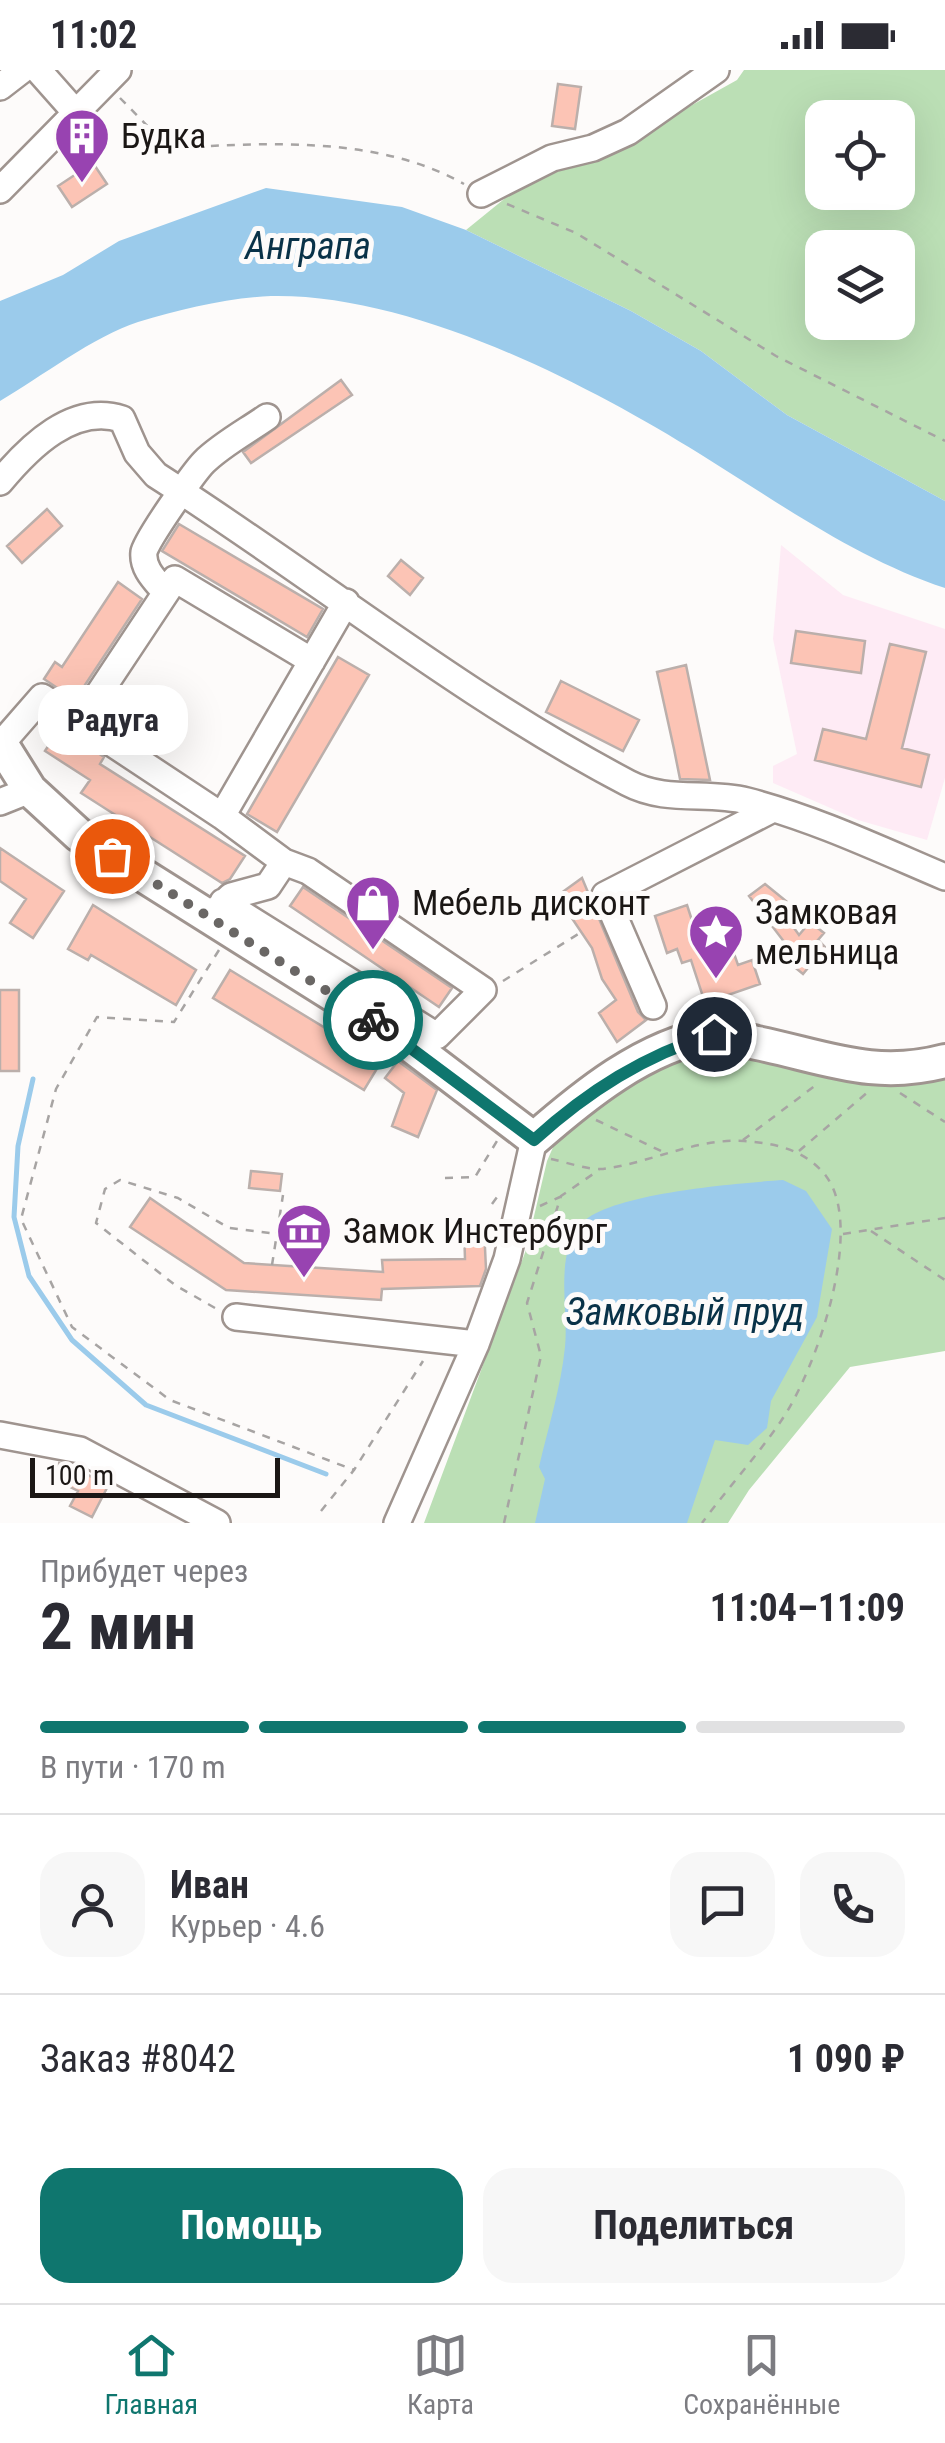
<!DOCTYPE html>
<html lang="ru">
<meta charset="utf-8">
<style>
:root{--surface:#fff;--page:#f7f7f7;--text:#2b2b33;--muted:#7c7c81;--line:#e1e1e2;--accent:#0f766e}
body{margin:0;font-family:"Roboto Condensed",sans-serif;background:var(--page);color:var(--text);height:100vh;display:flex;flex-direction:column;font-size:38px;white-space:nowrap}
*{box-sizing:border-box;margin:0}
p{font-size:32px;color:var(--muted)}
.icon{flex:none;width:55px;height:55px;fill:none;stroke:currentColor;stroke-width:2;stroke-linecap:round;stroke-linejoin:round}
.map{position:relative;height:1453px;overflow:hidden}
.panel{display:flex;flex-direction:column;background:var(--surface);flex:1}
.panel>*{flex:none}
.controls{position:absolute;left:805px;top:30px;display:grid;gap:20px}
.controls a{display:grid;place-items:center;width:110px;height:110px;border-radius:20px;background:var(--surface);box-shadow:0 10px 40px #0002;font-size:50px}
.scale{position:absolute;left:30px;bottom:25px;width:250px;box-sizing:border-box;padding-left:10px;border:5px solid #1b1715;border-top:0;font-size:28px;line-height:35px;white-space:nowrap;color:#1b1715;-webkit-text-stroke:8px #fdfbfa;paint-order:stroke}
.pin{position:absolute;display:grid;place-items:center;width:85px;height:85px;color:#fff;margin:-42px;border:5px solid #fff;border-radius:50%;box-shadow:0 2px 10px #0007}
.courier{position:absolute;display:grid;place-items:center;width:100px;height:100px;margin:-50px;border:8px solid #0f766e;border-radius:50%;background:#fff;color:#222;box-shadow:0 2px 12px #0007}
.bubble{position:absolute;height:70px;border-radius:30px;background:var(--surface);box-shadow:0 10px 40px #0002;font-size:32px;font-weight:700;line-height:70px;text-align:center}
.headline em{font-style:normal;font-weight:700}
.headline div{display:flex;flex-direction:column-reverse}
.headline{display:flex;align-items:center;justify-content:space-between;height:170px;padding:0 40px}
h1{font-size:65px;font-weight:700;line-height:75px}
.bar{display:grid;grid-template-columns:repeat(4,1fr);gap:15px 10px;align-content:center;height:120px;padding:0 40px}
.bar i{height:12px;border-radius:8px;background:var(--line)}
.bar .active{background:var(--accent)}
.bar p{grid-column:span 4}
.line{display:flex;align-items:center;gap:25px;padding:0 40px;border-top:2px solid var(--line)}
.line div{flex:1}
.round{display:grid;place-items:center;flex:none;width:105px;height:105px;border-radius:30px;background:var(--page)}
.button{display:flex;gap:20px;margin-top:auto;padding:20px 40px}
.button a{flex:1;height:115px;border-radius:30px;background:var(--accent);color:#fff;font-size:40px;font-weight:700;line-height:115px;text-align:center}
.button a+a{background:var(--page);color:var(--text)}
.status{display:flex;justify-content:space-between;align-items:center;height:70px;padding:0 50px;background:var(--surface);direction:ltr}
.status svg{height:28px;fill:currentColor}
.dock{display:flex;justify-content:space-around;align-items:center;height:140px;border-top:2px solid var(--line);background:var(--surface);font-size:28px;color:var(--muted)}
.dock a{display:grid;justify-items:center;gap:5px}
.dock .active{color:var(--accent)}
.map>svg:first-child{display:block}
</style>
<div class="status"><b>11:02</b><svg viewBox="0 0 49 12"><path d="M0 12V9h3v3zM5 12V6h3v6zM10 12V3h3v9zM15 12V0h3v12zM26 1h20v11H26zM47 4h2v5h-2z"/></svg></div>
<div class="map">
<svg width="945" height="1453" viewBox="0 0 945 1453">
<rect width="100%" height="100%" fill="#fdfbfa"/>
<path fill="#feebf5" d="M781 475 843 525 945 559V708L927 770 858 750 773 713V696L797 684 773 569Z"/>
<path fill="#bbdfb5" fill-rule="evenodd" d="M744 0H945V431L787 345 701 281 631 241 466 160 520 116 606 83 737 10ZM822 48H898V122H822ZM822 178H898V252H822Z
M706 975 945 1002V1281L850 1297 749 1420 728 1453H424L526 1180 547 1091 558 1066 622 1014Z"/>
<path fill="#9bcbeb" d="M266 118 402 137 466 160 631 241 701 281 787 345 945 431V518C857 489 779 433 700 384 584 312 411 223 271 226 227 228 181 239 138 252 94 266 41 307 0 331V231L63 205 119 171Z
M783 1110 806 1121 832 1159 817 1247 771 1331 767 1358 748 1375 715 1370 687 1453H535L545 1409 539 1397C548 1358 561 1317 565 1277 569 1240 553 1182 583 1152 612 1123 740 1113 783 1110Z"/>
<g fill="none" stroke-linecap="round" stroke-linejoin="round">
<path stroke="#9bcbeb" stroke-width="5" d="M33 1009 18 1076 14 1147 29 1206 72 1270 146 1335 326 1404"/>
</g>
<path fill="#fcc4b5" stroke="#bbafab" stroke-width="2.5" d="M558 14 581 17 575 59 552 56Z
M93 93 107 114 72 137 58 116Z
M341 310 352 325 251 393 243 382Z
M47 439 62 456 22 493 7 476Z
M179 454 323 539 307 567 162 481Z
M401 490 423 508 410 525 388 506Z
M118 512 142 529 75 630 44 609 55 592 62 597Z
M796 561 865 571 861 603 791 593Z
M890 574 926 582 902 678 929 685 921 717 815 690 823 659 866 669Z
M338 587 369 605 277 762 247 744Z
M686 595 710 710 680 709 674 679 657 602Z
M561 611 639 650 623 681 546 642Z
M60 658 104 687 100 694 245 786 230 809 222 813 81 723 90 710 45 681Z
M0 778 64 821 33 868 10 853 26 829 0 811Z
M582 808 638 942 646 950 617 972 599 943 616 930 602 909 592 878 557 826Z
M765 814 786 831 779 837 799 865 810 852 824 863 818 870 825 877 803 904 786 890 792 882 749 826Z
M303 817 452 918 439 937 290 836Z
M93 835 196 900 176 935 91 885 88 890 68 879Z
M687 835 699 872 709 869 713 882 731 875 738 895 752 890 760 914 705 933 691 890 682 893 677 879 667 883 655 846Z
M230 900 381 992 364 1020 213 928Z
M0 920H19V1001H0Z
M398 991 437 1020 418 1067 392 1056 404 1023 385 1008Z
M251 1101 282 1104 280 1121 249 1118Z
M150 1128 244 1193 383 1202 382 1190 465 1189 464 1158 484 1157 486 1199 480 1216 382 1219 381 1230 226 1220 130 1157Z
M59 1393 109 1414 92 1447 70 1436 78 1421 52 1408Z"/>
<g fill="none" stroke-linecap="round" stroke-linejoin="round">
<g stroke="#9f948f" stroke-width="30">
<path id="minor" d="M38 0 77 44
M0 17 22 0
M0 120 118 0
M481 124 552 88 593 78 628 62 716 0
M0 412C29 377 73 333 122 349L137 383 156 405C314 506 462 626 628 713 666 733 707 721 747 731 816 749 879 779 945 807
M165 522C156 511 142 499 144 482 145 472 194 402 204 392 221 375 247 361 267 347
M1 674 42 627 80 652
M0 732 30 720
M222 746 80 652 175 509 312 591
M223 832 437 966 483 920 308 801 284 792
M215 841 231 826 268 816 284 792 222 746 346 532
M653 936 605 825 769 741
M236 1247 476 1274
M0 1365 80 1380 217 1453
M397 1453 476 1274 507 1189 534 1069"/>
</g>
<g stroke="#9f948f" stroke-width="38">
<path id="major" d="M0 672 30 720 79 765 397 965 534 1069C582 1027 645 975 711 965 725 963 743 970 757 973 825 987 874 1010 945 991"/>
</g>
<path stroke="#a7a4a3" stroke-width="2.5" stroke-dasharray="8 8" stroke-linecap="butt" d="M120 28 169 78C267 73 377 65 464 114
M507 134 576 163 776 286 945 371
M219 880 174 952 97 947 56 1019 21 1149 72 1257 170 1330 354 1400
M503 911 583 861
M900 1023 945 1052
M596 1050 661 1081
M743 1070 816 1015
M799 1081 869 1021
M551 1089C566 1092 587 1100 603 1099 650 1093 696 1068 744 1071 775 1073 806 1080 826 1106 866 1159 815 1302 781 1351 757 1386 727 1419 702 1453
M445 1108 475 1107 497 1071
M492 1134 500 1123
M540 1136 560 1127
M871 1161 945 1210
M843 1164 945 1148
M272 1195 283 1125
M215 1238 175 1215 96 1153 105 1119 120 1110 178 1128 229 1158 277 1164
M321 1441 354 1400 423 1291
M504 1453 541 1286 527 1233 561 1126 599 1100"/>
<use href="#minor" stroke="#fff" stroke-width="25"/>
<use href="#major" stroke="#fff" stroke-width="32"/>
</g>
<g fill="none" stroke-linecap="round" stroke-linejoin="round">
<path stroke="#6a6765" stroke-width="10" stroke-dasharray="0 18" d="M112 786 373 950"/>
<path stroke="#0f766e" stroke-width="12" d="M373 950 534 1070C588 1021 645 985 714 964"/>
</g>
<defs>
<g id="building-pin" transform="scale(2.875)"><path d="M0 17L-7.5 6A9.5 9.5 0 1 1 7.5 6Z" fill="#9843b1" stroke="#fdfbfa"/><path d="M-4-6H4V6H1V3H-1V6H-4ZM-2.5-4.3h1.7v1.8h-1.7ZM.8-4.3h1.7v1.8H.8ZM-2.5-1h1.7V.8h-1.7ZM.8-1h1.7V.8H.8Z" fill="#fff"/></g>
<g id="shop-pin" transform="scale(2.875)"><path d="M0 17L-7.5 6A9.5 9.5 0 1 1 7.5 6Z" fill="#9843b1" stroke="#fdfbfa"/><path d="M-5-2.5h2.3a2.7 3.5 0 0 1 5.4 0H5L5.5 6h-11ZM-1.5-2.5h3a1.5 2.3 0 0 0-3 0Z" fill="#fff"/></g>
<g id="sight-pin" transform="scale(2.875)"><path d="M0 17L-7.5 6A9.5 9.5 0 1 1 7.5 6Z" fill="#9843b1" stroke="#fdfbfa"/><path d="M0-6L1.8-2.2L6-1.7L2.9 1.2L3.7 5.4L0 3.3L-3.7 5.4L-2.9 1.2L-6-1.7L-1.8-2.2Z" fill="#fff"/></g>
<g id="museum-pin" transform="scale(2.875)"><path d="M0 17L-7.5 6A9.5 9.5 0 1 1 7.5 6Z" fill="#9843b1" stroke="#fdfbfa"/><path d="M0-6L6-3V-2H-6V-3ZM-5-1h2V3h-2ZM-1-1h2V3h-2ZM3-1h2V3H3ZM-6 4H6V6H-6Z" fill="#fff"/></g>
</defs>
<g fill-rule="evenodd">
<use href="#building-pin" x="82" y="66"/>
<use href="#shop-pin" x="373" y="833"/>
<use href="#sight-pin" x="716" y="862"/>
<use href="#museum-pin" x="304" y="1161"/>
</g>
<g text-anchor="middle" stroke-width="10" stroke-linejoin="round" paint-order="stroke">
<g font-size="35" fill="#1b1715" stroke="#fdfbfa" text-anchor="start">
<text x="121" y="78">Будка</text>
<text x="412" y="845">Мебель дисконт</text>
<text x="755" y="854">Замковая<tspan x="755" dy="40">мельница</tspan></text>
<text x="343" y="1173">Замок Инстербург</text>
</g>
<g font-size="38" font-style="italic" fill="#093248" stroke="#fdfbfa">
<text x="308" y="189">Анграпа</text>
<text x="685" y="1255">Замковый пруд</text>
</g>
</g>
</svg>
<div class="controls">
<a><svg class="icon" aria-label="locate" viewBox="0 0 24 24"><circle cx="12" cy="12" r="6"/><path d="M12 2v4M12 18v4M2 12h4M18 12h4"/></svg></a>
<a><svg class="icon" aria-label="layers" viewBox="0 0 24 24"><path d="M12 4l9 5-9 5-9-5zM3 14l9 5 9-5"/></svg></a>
</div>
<div class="scale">100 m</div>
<div class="pin" style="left:112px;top:786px;background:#ea580c"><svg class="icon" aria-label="bag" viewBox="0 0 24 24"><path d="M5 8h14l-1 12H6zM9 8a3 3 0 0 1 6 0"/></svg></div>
<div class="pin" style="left:714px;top:964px;background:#1f2937"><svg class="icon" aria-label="home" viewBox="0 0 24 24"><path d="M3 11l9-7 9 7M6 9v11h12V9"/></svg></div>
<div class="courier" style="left:373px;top:950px"><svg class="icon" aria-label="bike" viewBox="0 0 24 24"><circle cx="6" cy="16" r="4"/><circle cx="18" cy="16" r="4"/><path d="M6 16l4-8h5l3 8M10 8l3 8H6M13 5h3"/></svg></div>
<div class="bubble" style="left:38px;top:615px;width:150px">Радуга</div>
</div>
<section class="panel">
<div class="headline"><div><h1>2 мин</h1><p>Прибудет через</p></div><em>11:04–11:09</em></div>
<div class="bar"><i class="active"></i><i class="active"></i><i class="active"></i><i></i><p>В пути · 170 m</p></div>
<div class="line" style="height:180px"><a class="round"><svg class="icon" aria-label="person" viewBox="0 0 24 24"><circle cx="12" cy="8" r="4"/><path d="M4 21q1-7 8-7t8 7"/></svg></a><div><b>Иван</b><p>Курьер · 4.6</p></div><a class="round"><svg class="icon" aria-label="chat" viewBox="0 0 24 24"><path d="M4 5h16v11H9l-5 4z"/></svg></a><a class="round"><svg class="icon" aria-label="phone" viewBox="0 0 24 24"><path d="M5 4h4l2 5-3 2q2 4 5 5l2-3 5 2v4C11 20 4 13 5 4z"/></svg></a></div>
<div class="line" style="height:130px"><div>Заказ #8042</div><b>1 090 ₽</b></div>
<div class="button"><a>Помощь</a><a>Поделиться</a></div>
</section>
<nav class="dock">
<a class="active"><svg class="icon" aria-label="home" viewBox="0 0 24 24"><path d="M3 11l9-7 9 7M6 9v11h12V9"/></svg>Главная</a>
<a><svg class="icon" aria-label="map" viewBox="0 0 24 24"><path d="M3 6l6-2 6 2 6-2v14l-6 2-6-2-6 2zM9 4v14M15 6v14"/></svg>Карта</a>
<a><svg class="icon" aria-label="saved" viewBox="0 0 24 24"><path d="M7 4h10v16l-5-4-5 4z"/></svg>Сохранённые</a>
</nav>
